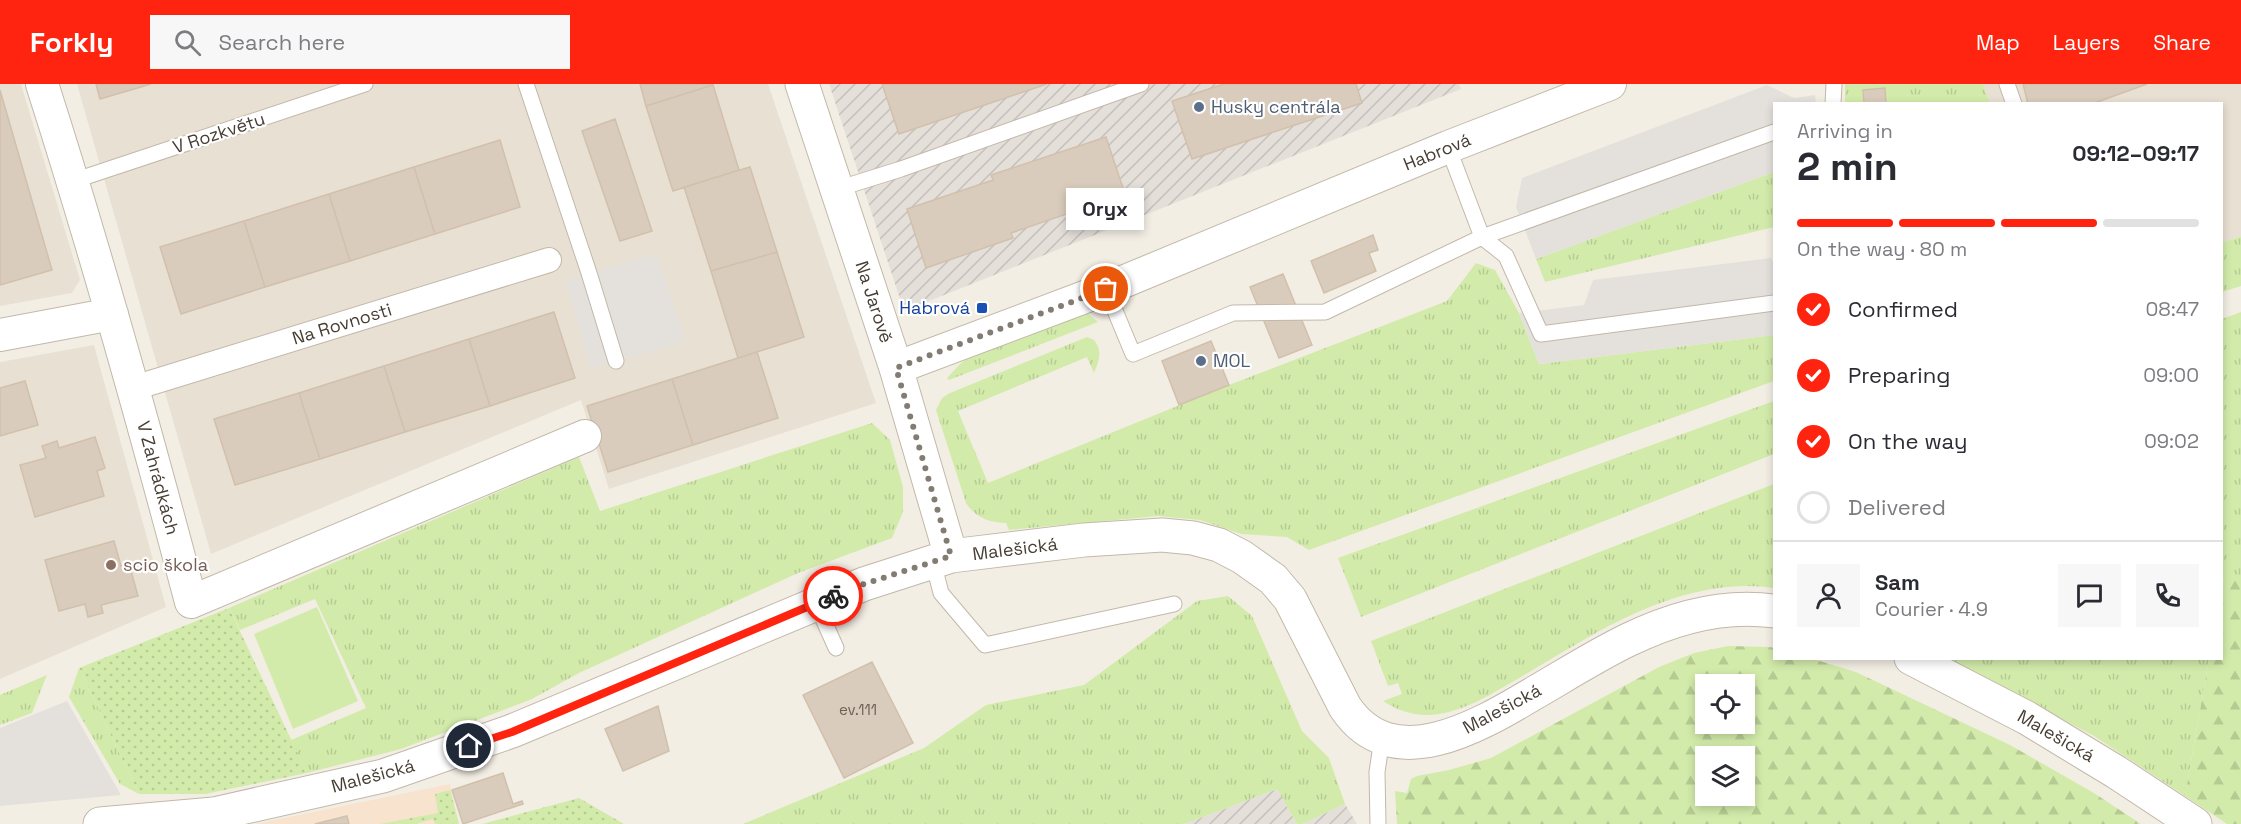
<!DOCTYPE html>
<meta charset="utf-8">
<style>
:root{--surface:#fff;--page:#f7f7f7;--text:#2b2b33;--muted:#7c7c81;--line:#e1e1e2;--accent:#ff2410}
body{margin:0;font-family:"Space Grotesk",sans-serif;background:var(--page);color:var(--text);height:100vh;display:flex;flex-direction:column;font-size:22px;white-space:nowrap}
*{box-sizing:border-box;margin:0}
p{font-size:20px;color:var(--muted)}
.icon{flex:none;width:33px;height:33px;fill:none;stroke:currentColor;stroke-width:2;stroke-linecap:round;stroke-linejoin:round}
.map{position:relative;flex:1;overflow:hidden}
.drawer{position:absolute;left:1773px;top:18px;width:450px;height:558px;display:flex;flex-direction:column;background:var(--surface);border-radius:0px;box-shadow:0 3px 9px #0003}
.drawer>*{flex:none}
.buttons{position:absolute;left:1695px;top:590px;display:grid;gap:12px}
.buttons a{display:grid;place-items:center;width:60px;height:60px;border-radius:0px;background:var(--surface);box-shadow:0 3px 9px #0003;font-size:30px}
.pin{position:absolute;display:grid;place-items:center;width:51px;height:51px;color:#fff;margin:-26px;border:3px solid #fff;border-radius:50%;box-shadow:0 2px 6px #0007}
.courier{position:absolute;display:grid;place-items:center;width:60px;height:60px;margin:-30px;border:4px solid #ff2410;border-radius:50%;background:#fff;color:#222;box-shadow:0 2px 8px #0007}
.bubble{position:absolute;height:42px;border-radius:0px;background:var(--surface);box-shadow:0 3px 9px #0003;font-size:20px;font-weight:700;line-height:42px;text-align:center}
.overview em{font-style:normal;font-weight:700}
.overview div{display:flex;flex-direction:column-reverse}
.overview{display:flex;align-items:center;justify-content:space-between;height:102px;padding:0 24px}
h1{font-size:39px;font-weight:700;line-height:45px}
.bar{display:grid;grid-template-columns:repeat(4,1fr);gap:9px 6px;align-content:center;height:72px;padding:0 24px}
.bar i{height:8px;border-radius:4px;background:var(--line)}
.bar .current{background:var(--accent)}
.bar p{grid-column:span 4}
.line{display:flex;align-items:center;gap:15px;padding:0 24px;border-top:2px solid var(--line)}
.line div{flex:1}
.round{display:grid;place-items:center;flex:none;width:63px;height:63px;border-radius:0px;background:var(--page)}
ol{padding:0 24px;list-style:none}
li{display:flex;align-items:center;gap:18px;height:66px}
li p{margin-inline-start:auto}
li .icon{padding:6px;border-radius:50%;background:var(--accent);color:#fff;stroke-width:4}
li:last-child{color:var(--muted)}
li i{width:33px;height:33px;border:3px solid var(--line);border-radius:50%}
header{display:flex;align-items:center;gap:36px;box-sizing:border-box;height:84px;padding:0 30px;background:var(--accent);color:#fff}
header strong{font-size:28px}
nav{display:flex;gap:33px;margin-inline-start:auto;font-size:21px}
.search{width:420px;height:54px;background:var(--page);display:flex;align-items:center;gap:15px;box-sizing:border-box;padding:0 21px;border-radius:0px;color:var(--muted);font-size:22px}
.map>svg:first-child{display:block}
</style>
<header>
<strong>Forkly</strong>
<div class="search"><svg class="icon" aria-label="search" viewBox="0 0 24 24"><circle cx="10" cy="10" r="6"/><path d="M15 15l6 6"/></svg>Search here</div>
<nav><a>Map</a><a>Layers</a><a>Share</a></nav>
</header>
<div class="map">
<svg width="2241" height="740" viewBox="0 0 2241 740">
<defs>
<pattern id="industrial-furrows" width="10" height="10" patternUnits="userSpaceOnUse" patternTransform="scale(1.5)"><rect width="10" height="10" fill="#e5dfda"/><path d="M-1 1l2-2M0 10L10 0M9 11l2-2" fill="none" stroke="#c6c0bc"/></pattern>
<pattern id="grass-tufts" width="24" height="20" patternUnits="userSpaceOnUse" patternTransform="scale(1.5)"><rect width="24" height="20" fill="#d2ebaa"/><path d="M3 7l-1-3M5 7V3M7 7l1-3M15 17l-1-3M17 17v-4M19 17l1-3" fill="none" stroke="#b6cb93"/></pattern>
<pattern id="forest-firs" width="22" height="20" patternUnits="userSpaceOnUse" patternTransform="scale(1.5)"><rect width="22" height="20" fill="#d2ebaa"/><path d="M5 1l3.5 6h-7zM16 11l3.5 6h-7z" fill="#b6cb93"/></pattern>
<pattern id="garden-dots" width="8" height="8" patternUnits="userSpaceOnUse" patternTransform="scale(1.5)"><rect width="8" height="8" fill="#d2ebaa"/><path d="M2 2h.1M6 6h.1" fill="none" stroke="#b6cb93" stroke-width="1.8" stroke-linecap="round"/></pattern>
</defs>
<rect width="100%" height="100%" fill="#f3eee4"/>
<path fill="#e8e0d2" d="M0 0H21L80 196 72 209 0 222Z
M77 0H768L876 319 609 405 581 316 211 470Z
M1983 0H2241V152L2222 159V20L1990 19Z
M94 261 166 523 0 595V278Z"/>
<path fill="#f7e3ce" d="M450 700 459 740H255Z"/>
<path fill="url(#industrial-furrows)" d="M829 0H1459L1461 5 904 227Z
M1277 705 1297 740H1184Z
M1345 720 1357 740H1302Z"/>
<path fill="url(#grass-tufts)" d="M1845 0H1983L1990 19H1886L1884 4 1863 6 1864 19H1845Z
M1774 88V143L1545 198 1536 175Z
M2241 152V202L2222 208V159Z
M1476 179 1495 186 1519 229 1539 280 1774 251V297L1309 466 1287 453 1241 450 1200 436 1158 432 1009 446 1006 439C989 439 975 433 966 419L936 326 942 314 950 309 1087 253 1094 256C1103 267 1099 277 1094 289L1087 273 958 327 988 399 1229 301 1447 217Z
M1086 228 1098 238 949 296 947 294 961 279 972 272Z
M2241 228V493H2224L2222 505V235Z
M1774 317V370L1361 533 1338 474Z
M872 339 890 356 903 403V428L892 454 798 489 579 589 532 615 401 665 307 689 291 656 366 624 315 515 240 546 229 524 579 373 600 427Z
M1774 400V504C1724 496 1670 512 1625 534 1587 552 1551 576 1514 597 1488 612 1461 629 1430 631 1413 632 1397 626 1383 617L1402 610 1398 599 1388 602 1371 557Z
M1228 512 1252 532 1302 647 1329 674 1345 720 1302 740H1297L1277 705 1184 740H743L924 664 986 621 1084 601 1197 517Z
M1949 575H2209L2185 712 2094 652Z
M79 584 139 710 120 700 69 613Z
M47 591 32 629 0 641V611Z"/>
<path fill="url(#forest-firs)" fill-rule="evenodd" d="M2224 493H2241V740H2227L2185 712 2209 575 2222 574V505Z
M1728 562 1770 563 1774 564V574L1813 575 1856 588 2010 661 2094 709 2141 740H1397L1395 707 1407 709 1411 695 1417 692 1449 686 1491 674 1659 583 1694 569ZM1706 600H1744V639H1706ZM1706 672H1744V711H1706Z"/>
<path fill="url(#garden-dots)" d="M229 524 307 689 205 710H139L79 584Z
M450 706 459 740H435L433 735 416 740H380L438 729 435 710Z
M579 714 624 740H482Z"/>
<path fill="#d2ebaa" d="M317 523 358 617 293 645 254 550Z"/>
<path fill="#e4e1dd" d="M1767 1 1794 14 1815 11 1816 19 1774 20V88L1536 175 1516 123 1522 94Z
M657 170 686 258 590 285 566 196Z
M1771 174 1774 180V251L1539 280 1519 229 1584 221 1593 196Z
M67 617 121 711 0 722V644Z"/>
<path fill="#d9ccbc" stroke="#d1c0ac" stroke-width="1.5" d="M96 0H151L100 15Z
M640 0H713V1L646 22Z
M882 0H1047L899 50Z
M1224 0H1356L1362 19 1192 75 1172 17Z
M2023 0H2147L2092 20H2028Z
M713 1 739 86 673 107 646 22Z
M1885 4 1886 20H1864L1863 6Z
M0 6 52 186 0 201Z
M615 35 652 147 620 157 582 47Z
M1106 53 1125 110 1011 149 1013 154 926 184 907 125 993 96 991 91Z
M500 56 520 123 435 150 414 83Z
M414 83 435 150 350 177 329 110Z
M750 83 777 168 711 187 684 103Z
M329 110 350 177 265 203 244 137Z
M244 137 265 203 181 230 160 163Z
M1373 151 1378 166 1369 169 1376 187 1324 209 1311 177Z
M777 168 804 253 738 274 711 187Z
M1283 190 1312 261 1279 274 1250 203Z
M554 228 575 294 490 322 469 255Z
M469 255 490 322 405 348 384 282Z
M1211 257 1229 301 1179 321 1162 277Z
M757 268 778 334 693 361 672 295Z
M384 282 405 348 320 375 299 309Z
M672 295 693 361 608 388 587 322Z
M25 297 38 341 0 352V304Z
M299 309 320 375 235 401 214 335Z
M95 353 105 384 97 387 104 412 35 433 20 381 46 374 42 362 57 357 59 364Z
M114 457 121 482 129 480 138 512 101 521 103 529 88 533 85 520 59 527 45 476Z
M872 578 913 659 844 694 803 611Z
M658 622 669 667 623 687 605 645Z
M503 689 513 720 522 717 523 720 463 740 452 706Z
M347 732 349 740H315Z"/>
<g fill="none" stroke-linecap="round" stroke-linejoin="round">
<g stroke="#c2b8a9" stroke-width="17">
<path id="service" d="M526 0 589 189 616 277
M2007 0 2014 20
M1833 20 1834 0
M1448 63 1482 153 1506 172 1541 250 1774 219
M73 97 365 0
M837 105 901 85 1141 0
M1106 205 1133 270 1233 229 1325 228 1482 153 1774 48
M933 478 941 509 985 561 1174 520
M816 519 836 564
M1378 740 1377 688 1382 654"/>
</g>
<g stroke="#c2b8a9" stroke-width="26">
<path id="pedestrian" d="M134 304 549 176"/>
</g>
<g stroke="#c2b8a9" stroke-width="34">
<path id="minor" d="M42 0C97 171 145 344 191 518L585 352
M0 251 112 230
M896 284 1106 205 1448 63 1610 0"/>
</g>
<g stroke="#c2b8a9" stroke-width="35">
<path id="tertiary" d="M802 0 896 284 951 472
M1911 574 2027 634 2116 688 2195 740
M100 740 214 730 383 692 512 647 864 500 951 472 1084 456 1162 451 1193 454 1219 461 1242 473 1273 495 1290 515 1345 623C1393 695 1482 640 1536 608 1567 590 1597 571 1628 556 1673 534 1724 520 1774 527"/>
</g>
<use href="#service" stroke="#fff" stroke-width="15"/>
<use href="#pedestrian" stroke="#fff" stroke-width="24"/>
<use href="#minor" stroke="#fff" stroke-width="32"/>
<use href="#tertiary" stroke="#fff" stroke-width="33"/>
</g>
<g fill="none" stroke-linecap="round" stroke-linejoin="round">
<path stroke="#837c72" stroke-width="6" stroke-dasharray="0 10.8" d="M833 512 864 500 951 472 896 284 1106 205"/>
<path stroke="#ff2410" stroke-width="8" d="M469 662 512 648 833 512"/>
</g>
<g fill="#5c6f8a" stroke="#fff" stroke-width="2">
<circle cx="1199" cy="23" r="6"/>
<circle cx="1201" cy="277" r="6"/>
</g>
<rect fill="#1a4fb4" stroke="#fff" stroke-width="2" x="976" y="218" width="12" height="12" rx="3"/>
<circle fill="#8d6e63" stroke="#fff" stroke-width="2" cx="111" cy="481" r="6"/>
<g text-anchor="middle" stroke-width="4.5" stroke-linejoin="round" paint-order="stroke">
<g font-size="15" fill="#6b6256">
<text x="858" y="631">ev.111</text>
</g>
<g font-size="18" fill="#4e5e75" stroke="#fff" text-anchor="start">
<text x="1211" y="29">Husky centrála</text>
<text x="1213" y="283">MOL</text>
</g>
<g font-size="18" fill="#463e34" stroke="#fff">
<text transform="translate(219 49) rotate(-18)" y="6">V Rozkvětu</text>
<text transform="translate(1437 68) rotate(-22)" y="6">Habrová</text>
<text transform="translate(874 218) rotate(72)" y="6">Na Jarově</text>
<text transform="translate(342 240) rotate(-17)" y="6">Na Rovnosti</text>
<text transform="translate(158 394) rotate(75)" y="6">V Zahrádkách</text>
<text transform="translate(1015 465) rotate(-7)" y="6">Malešická</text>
<text transform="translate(1502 625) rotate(-28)" y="6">Malešická</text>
<text transform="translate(2056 652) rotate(30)" y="6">Malešická</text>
<text transform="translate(373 692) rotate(-15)" y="6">Malešická</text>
</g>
<g font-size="18" fill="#164399" stroke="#fff" text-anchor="end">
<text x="970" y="230">Habrová</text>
</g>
<g font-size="18" fill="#785e54" stroke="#fff" text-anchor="start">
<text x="123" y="487">scio škola</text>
</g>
</g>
</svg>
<div class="buttons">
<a><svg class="icon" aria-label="locate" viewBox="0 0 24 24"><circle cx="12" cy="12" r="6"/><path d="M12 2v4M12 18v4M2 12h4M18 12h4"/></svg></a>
<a><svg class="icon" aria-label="layers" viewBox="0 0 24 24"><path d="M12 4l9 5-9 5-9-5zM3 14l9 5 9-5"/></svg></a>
</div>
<div class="pin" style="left:1106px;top:205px;background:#ea580c"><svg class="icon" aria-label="bag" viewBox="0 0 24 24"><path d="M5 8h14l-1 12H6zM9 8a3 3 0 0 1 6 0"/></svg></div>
<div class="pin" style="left:469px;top:662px;background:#1f2937"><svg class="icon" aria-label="home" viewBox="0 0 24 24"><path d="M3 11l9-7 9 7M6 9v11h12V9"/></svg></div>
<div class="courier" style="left:833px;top:512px"><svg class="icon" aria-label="bike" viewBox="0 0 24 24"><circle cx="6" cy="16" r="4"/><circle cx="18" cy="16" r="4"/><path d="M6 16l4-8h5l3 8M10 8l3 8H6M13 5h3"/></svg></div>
<div class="bubble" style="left:1066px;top:104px;width:78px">Oryx</div>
<section class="drawer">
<div class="overview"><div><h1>2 min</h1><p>Arriving in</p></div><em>09:12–09:17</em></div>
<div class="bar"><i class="current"></i><i class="current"></i><i class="current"></i><i></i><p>On the way · 80 m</p></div>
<ol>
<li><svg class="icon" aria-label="check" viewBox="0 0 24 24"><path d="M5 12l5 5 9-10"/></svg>Confirmed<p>08:47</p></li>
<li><svg class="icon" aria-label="check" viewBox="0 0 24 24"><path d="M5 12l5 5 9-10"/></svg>Preparing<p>09:00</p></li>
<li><svg class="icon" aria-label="check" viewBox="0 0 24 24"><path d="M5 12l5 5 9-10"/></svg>On the way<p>09:02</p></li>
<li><i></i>Delivered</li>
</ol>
<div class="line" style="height:108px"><a class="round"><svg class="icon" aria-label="person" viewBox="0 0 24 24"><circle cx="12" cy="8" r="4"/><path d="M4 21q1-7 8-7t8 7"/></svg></a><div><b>Sam</b><p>Courier · 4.9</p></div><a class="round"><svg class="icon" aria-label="chat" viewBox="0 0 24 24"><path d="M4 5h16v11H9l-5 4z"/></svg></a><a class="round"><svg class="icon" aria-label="phone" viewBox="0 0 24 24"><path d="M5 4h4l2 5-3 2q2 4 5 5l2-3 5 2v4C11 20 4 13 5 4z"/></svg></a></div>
</section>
</div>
